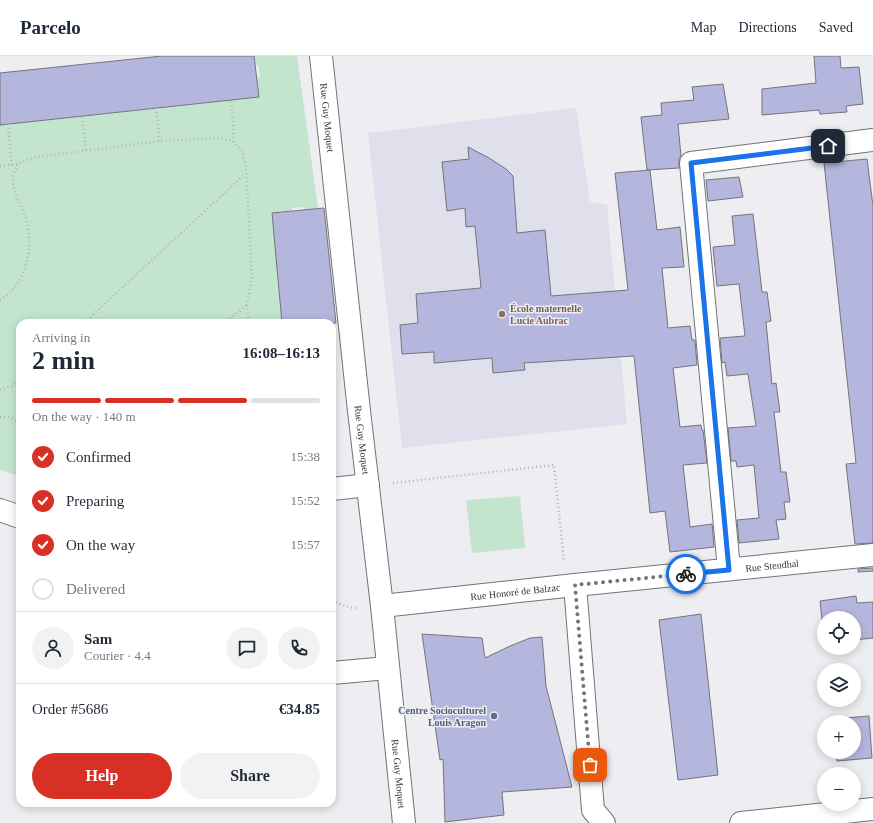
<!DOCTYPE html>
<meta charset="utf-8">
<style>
:root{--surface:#fff;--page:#f2f2f3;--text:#1f2937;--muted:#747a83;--line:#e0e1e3;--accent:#d93025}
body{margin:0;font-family:Georgia,serif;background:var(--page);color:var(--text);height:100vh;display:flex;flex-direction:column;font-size:15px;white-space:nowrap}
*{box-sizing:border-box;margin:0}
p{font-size:13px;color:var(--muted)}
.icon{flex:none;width:22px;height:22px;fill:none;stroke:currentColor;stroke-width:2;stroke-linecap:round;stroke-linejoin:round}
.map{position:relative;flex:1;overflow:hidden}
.side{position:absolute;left:16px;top:263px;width:320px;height:488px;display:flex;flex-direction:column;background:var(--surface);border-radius:12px;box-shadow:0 2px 10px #0003}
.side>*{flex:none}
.controls{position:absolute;left:817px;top:555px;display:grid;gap:8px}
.controls a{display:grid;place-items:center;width:44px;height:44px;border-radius:50%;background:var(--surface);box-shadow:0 2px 10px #0003;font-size:20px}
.pin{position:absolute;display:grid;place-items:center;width:34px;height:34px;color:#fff;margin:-17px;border-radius:8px;box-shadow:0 2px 6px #0006}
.courier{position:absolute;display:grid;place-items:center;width:40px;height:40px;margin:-20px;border:3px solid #1a73e8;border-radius:50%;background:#fff;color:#222;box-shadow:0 1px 5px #0007}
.overview em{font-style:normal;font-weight:800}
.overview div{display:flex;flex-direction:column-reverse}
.overview{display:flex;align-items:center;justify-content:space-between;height:68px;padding:0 16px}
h1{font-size:26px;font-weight:800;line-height:30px}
.bar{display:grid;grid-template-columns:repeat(4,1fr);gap:6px 4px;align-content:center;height:48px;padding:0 16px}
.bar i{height:5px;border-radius:3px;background:var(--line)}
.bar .on{background:var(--accent)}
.bar p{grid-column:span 4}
.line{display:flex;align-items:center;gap:10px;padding:0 16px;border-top:1px solid var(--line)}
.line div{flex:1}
.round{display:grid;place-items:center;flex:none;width:42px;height:42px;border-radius:21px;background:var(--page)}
ol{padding:0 16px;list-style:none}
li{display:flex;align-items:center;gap:12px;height:44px}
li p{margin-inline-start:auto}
li .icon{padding:4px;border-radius:50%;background:var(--accent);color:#fff;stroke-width:4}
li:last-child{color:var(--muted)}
li i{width:22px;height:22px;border:2px solid var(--line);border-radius:50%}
.cta{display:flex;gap:8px;margin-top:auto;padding:8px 16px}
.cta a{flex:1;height:46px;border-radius:24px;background:var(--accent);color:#fff;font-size:16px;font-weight:800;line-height:46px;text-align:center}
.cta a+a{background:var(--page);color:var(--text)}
header{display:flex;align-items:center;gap:24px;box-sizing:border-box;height:56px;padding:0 20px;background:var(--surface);border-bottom:1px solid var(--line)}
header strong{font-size:19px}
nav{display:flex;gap:22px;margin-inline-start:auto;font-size:14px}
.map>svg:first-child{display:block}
</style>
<header>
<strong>Parcelo</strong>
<nav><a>Map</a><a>Directions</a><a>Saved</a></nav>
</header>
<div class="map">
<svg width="873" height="767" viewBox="0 0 873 767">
<rect width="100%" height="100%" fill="#ededf2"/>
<path fill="#dfe0ec" d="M576 52 590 146 607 149 627 368 402 392 368 77Z"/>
<path fill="#c4e5cd" d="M254 0H297L318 152 305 154 304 151 292 152V155L272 157 288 267H20V355H17L20 391V420L0 414V69L259 41 256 22 260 21 258 9H255Z
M520 440 525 492 472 497 466 444Z"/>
<path fill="#b5b6dd" stroke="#747479" d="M162 0H254L259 41 0 69V17Z
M814 0H840L841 12 859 11 863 48 846 50 847 56 820 58 819 54 762 59V33L816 27Z
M723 28 729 63 678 68 681 100 679 102V112L647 114 641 61 662 59 661 47 694 44 692 31Z
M468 91 489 102 506 113 513 120 517 177 545 174 551 240 628 234 615 117 650 114 657 174 680 171 684 211 662 212 668 272 690 270 692 284H695L697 309 673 312 680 371 701 369 702 374H703L707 407 683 409 690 471 712 468 714 491 670 496 665 455 650 457 634 300 524 307 525 314 493 317 492 302 434 307V296L402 298 400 269 418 267 416 238 481 232 475 170 466 171 465 152 447 155 442 106 469 103Z
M867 103 873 150V487L855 488 846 408 856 407 824 107Z
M739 121 743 141 708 145 706 124Z
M324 152 336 267H282L272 157Z
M753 158 762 236H767L771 265 766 266 772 328 776 327 780 356H774L781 416H786L790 446H784L786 463 776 464 779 483 739 487 737 464 759 462 754 409 737 411 736 405H731L728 372 756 370 748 318 727 320 725 306 722 307 720 282 745 280 739 228 717 230 713 191 735 189 732 160Z
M873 512V515L858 516V513Z
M856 540 857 547 873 546V582L854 584V562H824V583L820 545Z
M701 558 718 719 678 724 659 564Z
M422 578 482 582 485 602 510 590 530 582 542 581 546 630 572 731 502 736 504 759 445 766 443 703 440 704Z
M869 660 872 702 837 705 836 696H854V666H833V663Z"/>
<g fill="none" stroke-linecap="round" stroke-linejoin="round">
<g stroke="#737378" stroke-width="24">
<g id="minor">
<path id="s1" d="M321 0 359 355 382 550 404 767"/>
<path d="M332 433 368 429"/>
<path d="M0 454 20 461"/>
<path d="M729 513 691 107 873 84"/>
<path id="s2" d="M575 529 873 499"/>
<path id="s3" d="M382 550 575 529 593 754 604 767"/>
<path d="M332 617 387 612"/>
<path d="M741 767 873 753"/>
</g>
</g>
<path stroke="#b4b4b8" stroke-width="2.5" stroke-dasharray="1 3" stroke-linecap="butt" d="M231 45 234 75 232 85
M156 52 160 85
M82 61 86 94
M8 68 12 109
M0 110 18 108 35 101 160 85 219 82 232 85 241 93 246 109 252 223 247 248 249 267
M0 244C29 227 35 186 24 157 20 145 13 139 13 125 12 120 16 113 18 108
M84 267 245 118
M219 267 228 264 247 249
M0 334 12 330 20 323
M0 361H8L17 365
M393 427 554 409 564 506
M332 545 352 552H356"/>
<use href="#minor" stroke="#fff" stroke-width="22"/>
</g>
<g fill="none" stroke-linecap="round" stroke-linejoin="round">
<path stroke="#757578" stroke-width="4" stroke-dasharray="0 7.2" d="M590 709 575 529 686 518"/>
<path stroke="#1a73e8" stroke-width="5" d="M686 518 729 514 691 107 828 90"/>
</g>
<circle fill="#8d6e63" stroke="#ededf2" stroke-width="1.5" cx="502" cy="258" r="4"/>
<circle fill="#5c6f8a" stroke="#ededf2" stroke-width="1.5" cx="494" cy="660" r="4"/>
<g text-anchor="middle" stroke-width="3" stroke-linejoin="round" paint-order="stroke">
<g font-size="10" fill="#353537" stroke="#ededf2">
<text dy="4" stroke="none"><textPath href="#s1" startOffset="62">Rue Guy Moquet</textPath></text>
<text dy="4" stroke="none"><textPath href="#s1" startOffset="386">Rue Guy Moquet</textPath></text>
<text dy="4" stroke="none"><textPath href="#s2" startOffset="198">Rue Stendhal</textPath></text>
<text dy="4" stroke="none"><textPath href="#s3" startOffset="134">Rue Honoré de Balzac</textPath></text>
<text dy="4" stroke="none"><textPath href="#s1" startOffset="722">Rue Guy Moquet</textPath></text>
</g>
<g font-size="10" font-weight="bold" fill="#785e54" stroke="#ededf2" text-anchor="start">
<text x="510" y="256">École maternelle<tspan x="510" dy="12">Lucie Aubrac</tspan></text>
</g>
<g font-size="10" font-weight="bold" fill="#4e5e75" stroke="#ededf2" text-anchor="end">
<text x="486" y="658">Centre Socioculturel<tspan x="486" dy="12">Louis Aragon</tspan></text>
</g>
</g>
</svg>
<div class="controls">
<a><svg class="icon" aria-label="locate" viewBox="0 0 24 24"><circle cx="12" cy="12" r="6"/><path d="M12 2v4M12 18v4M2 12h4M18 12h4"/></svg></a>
<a><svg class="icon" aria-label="layers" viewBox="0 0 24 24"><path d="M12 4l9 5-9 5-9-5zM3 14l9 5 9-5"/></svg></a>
<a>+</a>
<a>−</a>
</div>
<div class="pin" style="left:590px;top:709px;background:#ea580c"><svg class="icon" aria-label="bag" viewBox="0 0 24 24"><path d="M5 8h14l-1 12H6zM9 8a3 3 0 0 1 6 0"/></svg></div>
<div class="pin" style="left:828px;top:90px;background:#1f2937"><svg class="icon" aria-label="home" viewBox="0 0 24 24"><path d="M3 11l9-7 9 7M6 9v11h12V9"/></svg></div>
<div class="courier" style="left:686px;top:518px"><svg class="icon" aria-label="bike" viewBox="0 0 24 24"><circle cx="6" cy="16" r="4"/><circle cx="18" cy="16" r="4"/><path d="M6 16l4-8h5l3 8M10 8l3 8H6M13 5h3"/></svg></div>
<section class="side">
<div class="overview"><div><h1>2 min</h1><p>Arriving in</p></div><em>16:08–16:13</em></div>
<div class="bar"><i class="on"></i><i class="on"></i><i class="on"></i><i></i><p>On the way · 140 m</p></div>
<ol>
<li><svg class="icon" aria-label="check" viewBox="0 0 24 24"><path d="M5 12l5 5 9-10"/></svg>Confirmed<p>15:38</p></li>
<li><svg class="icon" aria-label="check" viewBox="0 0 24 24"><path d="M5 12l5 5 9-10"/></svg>Preparing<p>15:52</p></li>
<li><svg class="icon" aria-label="check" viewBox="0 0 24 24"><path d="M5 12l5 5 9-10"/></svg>On the way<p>15:57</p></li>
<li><i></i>Delivered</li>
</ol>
<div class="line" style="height:72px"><a class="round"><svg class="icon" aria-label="person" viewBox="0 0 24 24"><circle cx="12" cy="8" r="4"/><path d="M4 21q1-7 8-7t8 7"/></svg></a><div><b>Sam</b><p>Courier · 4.4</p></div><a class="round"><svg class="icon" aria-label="chat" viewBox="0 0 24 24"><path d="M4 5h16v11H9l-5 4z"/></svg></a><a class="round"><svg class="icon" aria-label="phone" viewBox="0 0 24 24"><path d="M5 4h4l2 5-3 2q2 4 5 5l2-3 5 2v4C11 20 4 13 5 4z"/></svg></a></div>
<div class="line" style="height:52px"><div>Order #5686</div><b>€34.85</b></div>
<div class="cta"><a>Help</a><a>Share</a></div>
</section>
</div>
